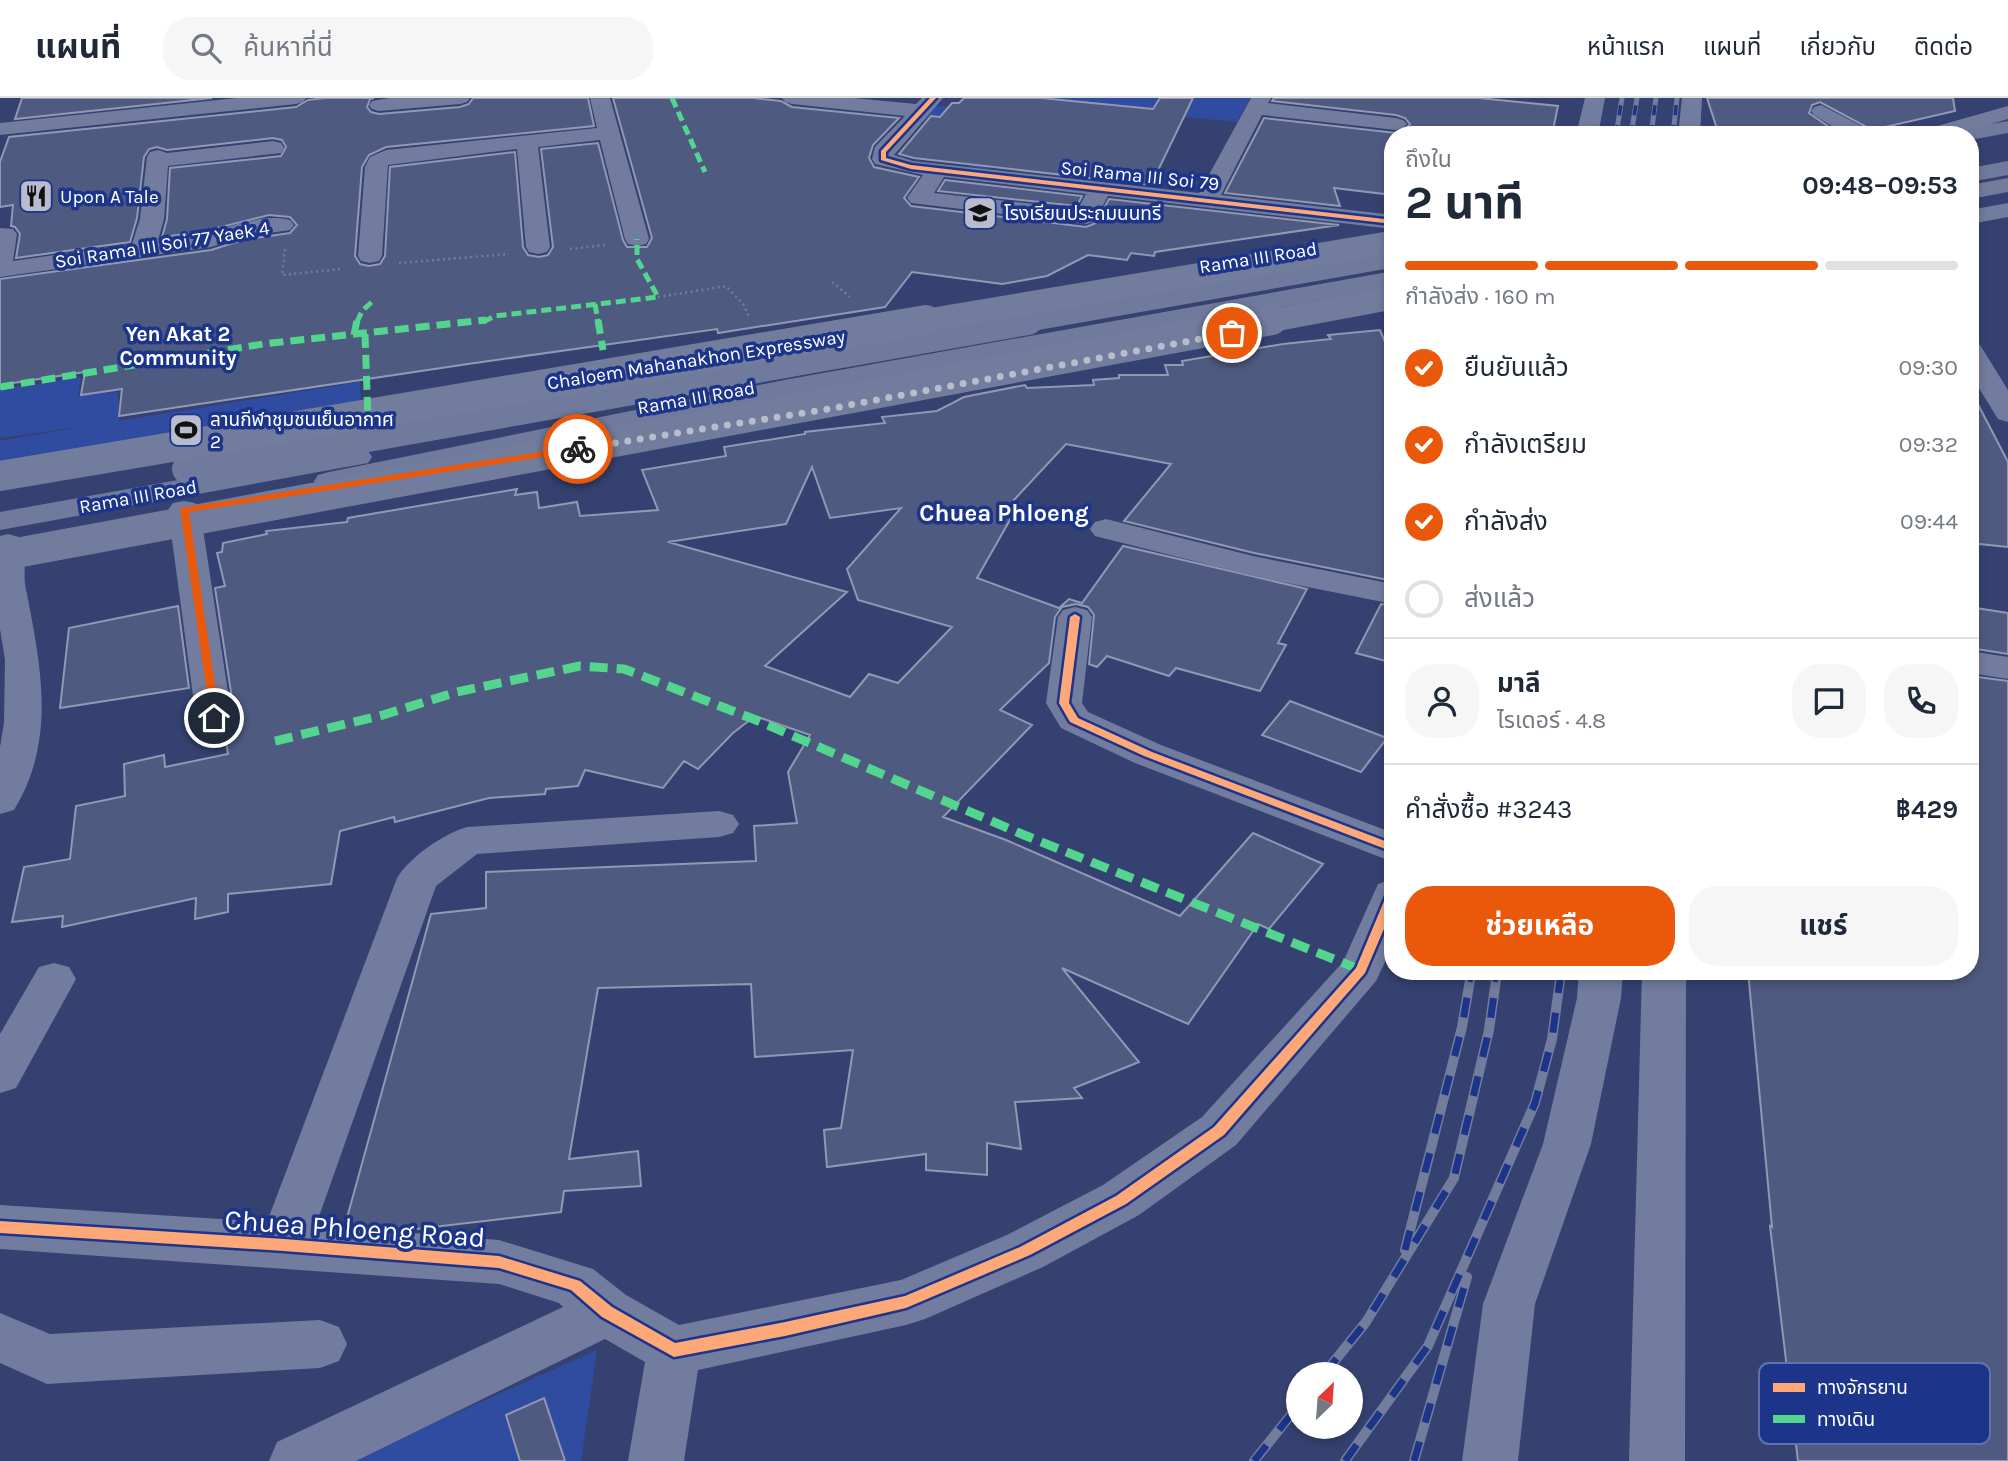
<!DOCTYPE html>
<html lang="th">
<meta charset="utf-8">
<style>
:root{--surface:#fff;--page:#f6f6f7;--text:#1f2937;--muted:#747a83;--line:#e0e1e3;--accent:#ea580c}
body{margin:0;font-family:Karla,"Noto Sans Thai",sans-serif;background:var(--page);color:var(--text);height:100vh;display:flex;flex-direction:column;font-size:26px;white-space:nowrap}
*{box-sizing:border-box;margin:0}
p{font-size:23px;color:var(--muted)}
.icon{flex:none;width:38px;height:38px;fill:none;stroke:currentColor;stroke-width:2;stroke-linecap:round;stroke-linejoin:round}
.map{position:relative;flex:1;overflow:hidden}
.side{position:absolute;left:1384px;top:28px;width:595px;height:854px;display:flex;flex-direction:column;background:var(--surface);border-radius:28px;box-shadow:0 4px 10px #0003}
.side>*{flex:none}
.needle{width:46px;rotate:25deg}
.controls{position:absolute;left:1286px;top:1264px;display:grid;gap:14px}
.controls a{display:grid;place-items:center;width:77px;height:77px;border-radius:50%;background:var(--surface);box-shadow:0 4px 10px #0003;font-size:35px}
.pin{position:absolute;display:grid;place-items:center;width:60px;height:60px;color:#fff;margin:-30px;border:4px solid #fff;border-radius:50%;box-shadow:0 2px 7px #0007}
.courier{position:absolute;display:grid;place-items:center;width:70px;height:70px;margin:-35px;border:5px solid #ea580c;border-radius:50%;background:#fff;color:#222;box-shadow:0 2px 9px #0007}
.overview em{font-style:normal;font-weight:700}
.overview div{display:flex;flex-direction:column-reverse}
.overview{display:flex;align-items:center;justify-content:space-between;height:119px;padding:0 21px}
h1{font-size:46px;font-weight:700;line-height:52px}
.bar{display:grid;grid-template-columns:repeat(4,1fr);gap:10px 7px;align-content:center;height:84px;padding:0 21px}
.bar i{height:9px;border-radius:5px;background:var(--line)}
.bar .current{background:var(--accent)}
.bar p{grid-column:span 4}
.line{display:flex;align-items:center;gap:18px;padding:0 21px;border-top:2px solid var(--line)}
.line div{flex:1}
.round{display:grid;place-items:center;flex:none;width:74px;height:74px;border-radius:28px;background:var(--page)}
ol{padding:0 21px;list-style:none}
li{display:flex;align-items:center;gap:21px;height:77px}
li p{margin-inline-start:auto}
li .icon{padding:7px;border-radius:50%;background:var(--accent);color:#fff;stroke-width:4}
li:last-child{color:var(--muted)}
li i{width:38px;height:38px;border:4px solid var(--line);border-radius:50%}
.button{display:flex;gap:14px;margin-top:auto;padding:14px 21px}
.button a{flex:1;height:80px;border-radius:28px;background:var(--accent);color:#fff;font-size:28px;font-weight:700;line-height:80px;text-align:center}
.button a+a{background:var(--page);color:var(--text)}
header{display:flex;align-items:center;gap:42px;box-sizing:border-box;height:98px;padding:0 35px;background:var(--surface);border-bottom:2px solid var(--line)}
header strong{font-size:33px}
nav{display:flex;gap:38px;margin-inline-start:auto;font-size:24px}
.search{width:490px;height:63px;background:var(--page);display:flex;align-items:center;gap:18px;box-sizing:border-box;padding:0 24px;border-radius:28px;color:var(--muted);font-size:26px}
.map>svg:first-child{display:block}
</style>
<header>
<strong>แผนที่</strong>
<div class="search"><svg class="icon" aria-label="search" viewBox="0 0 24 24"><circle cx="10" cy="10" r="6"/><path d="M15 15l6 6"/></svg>ค้นหาที่นี่</div>
<nav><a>หน้าแรก</a><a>แผนที่</a><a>เกี่ยวกับ</a><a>ติดต่อ</a></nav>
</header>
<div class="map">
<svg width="2008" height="1363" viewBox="0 0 2008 1363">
<rect width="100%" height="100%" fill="#354271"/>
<path fill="#304ca1" d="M979 0H1250L1237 24 1093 10 996 58 986 71 968 69 1006 32 918 23 933 7 954 9Z
M81 279 78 298 118 294 119 323 360 284 361 320 0 387V343L86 328 0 340V292Z
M597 1252 581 1363H350Z"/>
<path fill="#4f5a80" stroke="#9098b4" stroke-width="2" fill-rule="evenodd" d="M22 0H212L15 21Z
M325 0H374L370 1 367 9 371 14 379 16 460 9 469 6 473 0H588L594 28 386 49 369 57 362 69 355 158 360 166 369 168 380 166 385 158 390 69 515 54 523 149 528 157 539 159 548 157 553 149 541 51 598 45 623 142 627 149H647L652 140 613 0H753L781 3 792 9 899 20 873 47 869 60 874 69 919 79 904 100 911 108 1086 129 1096 125 1109 101 1339 127 1155 154 1154 158 1131 155 1127 162 1088 157 1047 178 1002 186 912 174 885 209 718 235 717 231 468 266 119 318 122 291 81 297 85 274 0 287V181L211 152 243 142 290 135 297 127 290 119 269 117 201 134 162 139 167 121 170 70 281 58 286 49 282 42 273 40 167 52 157 49 149 51 144 59 137 120 130 144 16 160 20 136 15 129 11 128 13 107 0 109V64L9 39 296 9 308 2Z
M964 0H1041L1153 11 1160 0H1193L1151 87 914 60 899 56 931 18 940 19 952 5H959Z
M1274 0H1479L1558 8 1552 37H1393V97L1334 90 1340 108 1225 95 1264 20 1396 35 1405 32 1410 26 1405 20 1396 17 1272 3Z
M1707 0H1953L1955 13 1872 32 1820 4 1812 7 1809 15 1841 37H1719Z
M945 82 1082 98 1077 108 938 93Z
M1380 232 1393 263V352L1385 375 1393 376V483L1254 455 1124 423 1171 366 1066 346 1012 404 1019 406 977 480 1059 510 1069 501 1082 505 1123 448 1307 491 1278 545 1286 547 1260 593 1176 570 1169 578 1107 558 1097 569 1089 566 1094 517 1088 509 1076 506 1062 509 1055 519 1049 565 1000 612 1032 627 943 719 1006 742 1180 818 1253 735 1323 766 1269 831 1258 826 1188 926 1062 870 1139 964 1074 990 1082 1000 1015 1004 1021 1051 987 1045V1077L926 1072V1056L827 1069 824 1032 841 1030 853 952 755 959 751 886 598 890 569 1061 638 1053 641 1088 564 1093 561 1114 408 1132 345 1127 431 816 486 810V774L756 763 754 728 797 725 788 674 810 637 755 618 733 635 698 671 684 663 663 690 585 672 578 688 546 691 545 696 489 700 395 724 394 719 340 733 331 786 228 796V814L195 821 196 800 62 829 63 818 12 824 24 769 70 761 76 708 125 698 124 666 164 657 165 669 228 656 224 632 229 629 235 620 215 490 225 488 217 455 222 454 223 445 267 436 266 433 347 424 348 420 517 391 515 397 537 394 539 410 577 404 580 418 658 412 642 372 726 358 724 349 805 336V334L885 325 882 319 937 313 964 299 1025 287 1027 290 1094 287 1093 282 1119 280V277H1168L1165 267H1183L1182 263 1283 246 1331 241 1328 237ZM812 369 830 420 901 410 847 471 858 502 952 529 898 585 869 576 850 599 765 568 847 494 668 444 786 426Z
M1970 291 2008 364V449L1970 445Z
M1381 506 1393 508V565L1356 555Z
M178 508 189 590 60 610 69 530Z
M1970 509 2008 515V556L1970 550Z
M1970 578 2008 583V1363H1798L1770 1128 1772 1129 1748 873H1970Z
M1290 603 1387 640 1361 674 1262 637Z
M544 1300 565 1363H520L506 1317Z"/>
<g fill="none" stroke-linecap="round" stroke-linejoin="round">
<path stroke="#717c9e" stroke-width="2.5" stroke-dasharray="2 3.5" stroke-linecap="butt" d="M285 151 282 177 341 171
M570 151 606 147
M399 165 509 156
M832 184 850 199
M658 199 726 188 743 206 749 218"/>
<path fill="#717c9e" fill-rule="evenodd" d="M237 0H306L303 4 296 6 0 37V25Z
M389 0H470L467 4 460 6 379 13 372 11 369 7 372 3Z
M590 0H610L649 141 646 146 637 148 628 146 625 141 600 42 538 49 550 149 547 154 538 156 529 154 526 149 517 51 388 67 382 158 379 163 370 165 361 163 358 158 365 69 370 59 386 52 597 30Z
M782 0H853L916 6 922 0H943L894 57 913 63 1199 95 1251 0H1271L1268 5 1396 20 1403 22 1407 26 1403 30 1396 32 1262 17 1221 97 1393 117V131L1108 98 1094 124 1086 126 911 105 907 100 923 77 875 66 872 61 875 49 905 18 792 6 785 4ZM944 79 1086 96 1078 111 934 95Z
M1585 0H1605L1598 37H1576Z
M1682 0H1702L1700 37H1678Z
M1821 7 1869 32 1872 37H1846L1814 17 1811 13 1814 9Z
M273 43 281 45 284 50 281 55 168 68 164 121 158 142C174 140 192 139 208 135 234 128 263 115 290 122L294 127 290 132 242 139 211 149 0 179V130L13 131 17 136 13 163 132 146 140 121 147 59 150 54 158 52 167 55Z
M2008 105V119L1970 126V112Z
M1970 245 1980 247 2008 292V324L1998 321 1970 276Z
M184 403 195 405 200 412 232 620 227 628 214 632 201 628 196 620 168 412 173 405Z
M1106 421 1253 458 1393 486V506L1253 478 1095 438 1090 431 1095 424Z
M8 436 19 439C29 452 23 471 25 486 40 564 58 640 14 712L0 716V649L4 625 5 562 0 531V438Z
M1075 509 1087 512 1092 519 1082 605 1088 614 1161 647 1393 735V764L1135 665 1061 630 1046 605 1058 519 1063 512Z
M1970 553 2008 559V581L1970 575Z
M719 713 733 717 739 726 733 735 719 739 477 756 436 788 316 1127 499 1142 593 1171 626 1197 679 1227 901 1182 1007 1137 1103 1087 1202 1019 1343 864 1378 786 1393 781V847L1376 883 1236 1047 1139 1117 1043 1169 925 1221 906 1227 698 1272 684 1363H628L645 1264 605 1241 356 1363H269L277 1344 563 1209 559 1205 499 1186 0 1151V1107L267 1124 397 780C410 759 443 736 467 729Z
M54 865 69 869 76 881 16 990 0 995V936L39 869Z
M1579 873H1623L1621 900 1591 1046 1535 1206 1518 1363H1462L1483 1206 1543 1046 1577 900Z
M1642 873H1686L1685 1363H1629Z
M0 1215 50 1236 320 1222 339 1229 347 1246 339 1263 320 1270 47 1286 0 1265Z"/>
<path fill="#707a9c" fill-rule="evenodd" d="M2008 23V35L1970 42V37H1952L1955 32Z
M2008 63V77L1970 84V70Z
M1393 173V189L784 298 329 392 318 389 314 383 318 377 329 374 784 282Z
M357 350 368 353 372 359 368 365 0 432V414Z"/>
<path fill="#727c9c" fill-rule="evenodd" d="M2008 8V21L1954 37H1920L1923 32Z
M2008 80V94L1970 101V87Z"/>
<g stroke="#727c9c" stroke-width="5">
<path id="rail-far2" d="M1616 37 1622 0
M1631 37 1637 0
M1651 37 1656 0
M1673 37 1677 0"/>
</g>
<g stroke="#727c9c" stroke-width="8">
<path id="rail-far1" d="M1470 884 1472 873
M1495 884 1497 873
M1560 884 1561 873"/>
</g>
<g stroke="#727c9c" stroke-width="10">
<path id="rail" d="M1405 1152 1462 929 1470 882
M1324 1276 1366 1224 1454 1080 1489 932 1496 882
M1254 1363 1298 1308
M1345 1363 1428 1248 1535 1005 1552 941 1560 882
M1414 1363 1467 1179"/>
</g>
<use href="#rail-far2" stroke="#1c358a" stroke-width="3.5" stroke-dasharray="10" stroke-linecap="butt"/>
<use href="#rail-far1" stroke="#1c358a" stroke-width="5" stroke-dasharray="16" stroke-linecap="butt"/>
<use href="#rail" stroke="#1c358a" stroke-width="7" stroke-dasharray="20" stroke-linecap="butt"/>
<path stroke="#707a9c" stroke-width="23" d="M1018 224 1393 158"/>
<path stroke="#707a9c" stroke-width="30" d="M187 371 1028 222"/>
<path stroke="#727c9c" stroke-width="23" d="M916 224 1393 144
M1263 224 1393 200"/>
<path stroke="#727c9c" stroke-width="30" d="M0 378 926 222
M0 458 1272 222"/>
<path stroke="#53d58f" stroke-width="5" stroke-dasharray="10 5" stroke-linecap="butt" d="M672 0 705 74
M595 206 598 224
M357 224 362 213 374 202
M483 224 495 218 658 199 637 161V141"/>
<path stroke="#53d58f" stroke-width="7" stroke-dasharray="14 7" stroke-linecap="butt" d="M598 222 603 252
M365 236 368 321
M354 237 357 222
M0 289 263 246 486 222"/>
<path stroke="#53d58f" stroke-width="9" stroke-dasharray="18 9" stroke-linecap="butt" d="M275 643 383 617 457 594 580 568 624 571 756 622 1024 737 1361 872"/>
<g stroke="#1c358a" stroke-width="5">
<path id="cycleway" d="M930 0H936L886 54V60L911 67 1393 122V126L911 71 881 62V53Z
M1075 516 1080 519 1069 605 1078 620 1152 654 1393 746V754L1144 658 1070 624 1059 605 1070 519Z
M1393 792V810L1365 875 1224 1037 1126 1106 1030 1157 906 1210 785 1238 674 1259 602 1219 571 1192 499 1170 284 1153 0 1135V1123L284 1141 499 1158 580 1183 612 1209 675 1245 785 1224 905 1198 1020 1149 1116 1098 1214 1029 1356 870 1387 796 1389 793Z"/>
</g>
<use href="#cycleway" fill="#fea87a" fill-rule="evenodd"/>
</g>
<path fill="#ea580c" d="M578 348 581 349V353L189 414 220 620 211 622 180 410Z"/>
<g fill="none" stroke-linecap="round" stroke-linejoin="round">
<path stroke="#b8bdcd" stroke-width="7" stroke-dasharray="0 12.6" d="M578 351 828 311 1232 235"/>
</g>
<defs>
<g id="restaurant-square" transform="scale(1.75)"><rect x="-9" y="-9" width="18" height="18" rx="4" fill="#b8bdcd" stroke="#1c358a"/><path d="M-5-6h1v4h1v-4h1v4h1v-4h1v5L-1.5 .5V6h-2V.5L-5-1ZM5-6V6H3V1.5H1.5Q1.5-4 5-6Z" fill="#111"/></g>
<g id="school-square" transform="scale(1.75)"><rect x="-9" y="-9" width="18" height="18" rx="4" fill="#b8bdcd" stroke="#1c358a"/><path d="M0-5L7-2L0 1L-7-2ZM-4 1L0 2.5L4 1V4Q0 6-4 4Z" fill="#111"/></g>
<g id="stadium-square" transform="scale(1.75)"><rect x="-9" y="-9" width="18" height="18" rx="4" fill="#b8bdcd" stroke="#1c358a"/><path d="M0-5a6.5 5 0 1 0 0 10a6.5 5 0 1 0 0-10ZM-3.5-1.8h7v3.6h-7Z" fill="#111"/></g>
</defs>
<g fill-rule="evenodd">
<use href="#restaurant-square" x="36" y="98"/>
<use href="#school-square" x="980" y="115"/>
<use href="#stadium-square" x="186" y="332"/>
</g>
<g text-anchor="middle" stroke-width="7" stroke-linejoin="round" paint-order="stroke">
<g font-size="19" fill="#fff" stroke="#1c358a">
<text transform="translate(1140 77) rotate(6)" y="7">Soi Rama III Soi 79</text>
<text transform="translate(162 146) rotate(-9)" y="7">Soi Rama III Soi 77 Yaek 4</text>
<text transform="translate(1258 159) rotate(-9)" y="7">Rama III Road</text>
<text transform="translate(696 261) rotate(-9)" y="7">Chaloem Mahanakhon Expressway</text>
<text transform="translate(696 299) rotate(-10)" y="7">Rama III Road</text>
<text transform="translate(138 398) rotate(-10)" y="7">Rama III Road</text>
</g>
<g font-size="19" fill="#fff" stroke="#1c358a" text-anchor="start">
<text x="60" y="105">Upon A Tale</text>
<text x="1004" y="122">โรงเรียนประถมนนทรี</text>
<text x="210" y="328">ลานกีฬาชุมชนเย็นอากาศ<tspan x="210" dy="22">2</tspan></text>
</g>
<g font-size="21" font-weight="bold" fill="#fff" stroke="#1c358a">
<text x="178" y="243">Yen Akat 2<tspan x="178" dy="24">Community</tspan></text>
</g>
<g font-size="24" font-weight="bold" fill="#fff" stroke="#1c358a">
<text x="1004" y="423">Chuea Phloeng</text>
</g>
<g font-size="28" fill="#fff" stroke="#1c358a">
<text transform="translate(355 1130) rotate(4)" y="10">Chuea Phloeng Road</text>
</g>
</g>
<rect x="1759" y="1265" width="231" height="81" rx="10" fill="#1c358a" stroke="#6072ad" stroke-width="2"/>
<rect x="1773" y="1285" width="32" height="9" fill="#fea87a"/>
<rect x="1773" y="1317" width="32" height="8" fill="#53d58f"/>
<g font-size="19" fill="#fff">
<text x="1817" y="1296">ทางจักรยาน</text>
<text x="1817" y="1328">ทางเดิน</text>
</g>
</svg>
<div class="controls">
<a><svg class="needle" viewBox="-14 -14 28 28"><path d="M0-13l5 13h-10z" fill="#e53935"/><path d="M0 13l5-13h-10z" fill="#747a83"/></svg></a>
</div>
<div class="pin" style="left:1232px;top:235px;background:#ea580c"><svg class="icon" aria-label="bag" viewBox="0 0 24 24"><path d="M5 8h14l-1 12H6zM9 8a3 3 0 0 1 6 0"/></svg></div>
<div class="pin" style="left:214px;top:620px;background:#1f2937"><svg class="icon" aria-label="home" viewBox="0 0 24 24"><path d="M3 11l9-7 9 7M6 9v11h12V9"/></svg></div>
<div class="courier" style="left:578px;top:351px"><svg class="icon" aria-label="bike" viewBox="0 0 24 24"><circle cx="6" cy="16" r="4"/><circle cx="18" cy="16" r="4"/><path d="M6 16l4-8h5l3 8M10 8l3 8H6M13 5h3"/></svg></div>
<section class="side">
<div class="overview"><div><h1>2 นาที</h1><p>ถึงใน</p></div><em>09:48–09:53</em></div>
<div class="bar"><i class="current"></i><i class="current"></i><i class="current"></i><i></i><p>กำลังส่ง · 160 m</p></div>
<ol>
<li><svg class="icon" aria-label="check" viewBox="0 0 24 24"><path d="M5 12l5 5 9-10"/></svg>ยืนยันแล้ว<p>09:30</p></li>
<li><svg class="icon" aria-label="check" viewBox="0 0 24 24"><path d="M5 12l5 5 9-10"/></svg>กำลังเตรียม<p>09:32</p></li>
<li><svg class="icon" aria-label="check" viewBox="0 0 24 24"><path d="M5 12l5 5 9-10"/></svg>กำลังส่ง<p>09:44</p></li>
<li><i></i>ส่งแล้ว</li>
</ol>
<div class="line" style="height:126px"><a class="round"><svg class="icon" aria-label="person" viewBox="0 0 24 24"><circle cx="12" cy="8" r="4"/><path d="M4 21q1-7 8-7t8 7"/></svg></a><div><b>มาลี</b><p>ไรเดอร์ · 4.8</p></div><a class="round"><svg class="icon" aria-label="chat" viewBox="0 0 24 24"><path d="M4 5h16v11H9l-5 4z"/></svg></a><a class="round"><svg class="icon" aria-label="phone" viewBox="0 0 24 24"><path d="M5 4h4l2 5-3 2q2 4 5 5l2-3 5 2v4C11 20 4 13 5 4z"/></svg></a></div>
<div class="line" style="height:91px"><div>คำสั่งซื้อ #3243</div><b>฿429</b></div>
<div class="button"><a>ช่วยเหลือ</a><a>แชร์</a></div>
</section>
</div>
